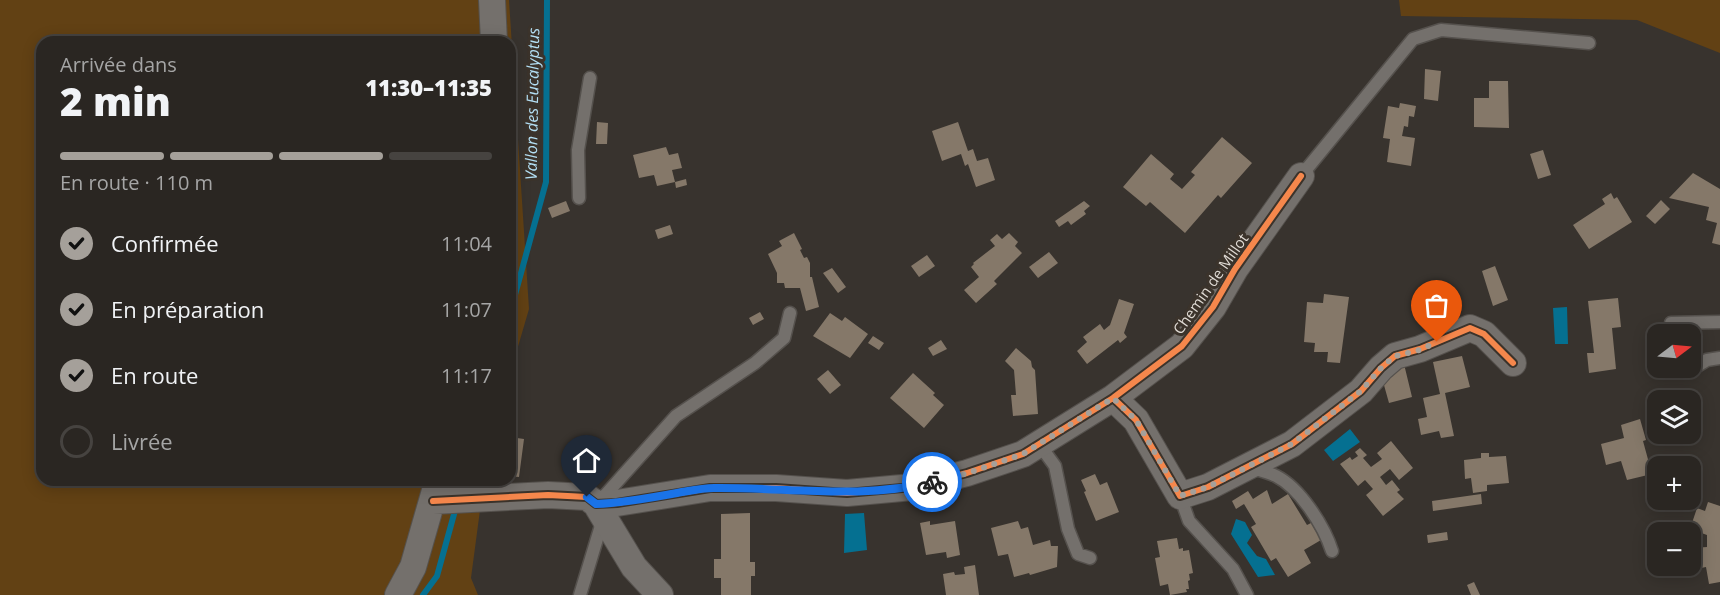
<!DOCTYPE html>
<html lang="fr">
<meta charset="utf-8">
<style>
:root{--surface:#2a2622;--page:#322e2a;--text:#f1f3f6;--muted:#a5a5a5;--line:#464340;--accent:#a5a09a}
body{margin:0;font-family:"Open Sans",sans-serif;background:var(--page);color:var(--text);height:100vh;display:flex;flex-direction:column;font-size:22px;white-space:nowrap}
*{box-sizing:border-box;margin:0}
p{font-size:20px;color:var(--muted)}
.icon{flex:none;width:33px;height:33px;fill:none;stroke:currentColor;stroke-width:2;stroke-linecap:round;stroke-linejoin:round}
.map{position:relative;flex:1;overflow:hidden}
.panel{position:absolute;left:36px;top:36px;width:480px;height:450px;display:flex;flex-direction:column;background:var(--surface);border-radius:18px;box-shadow:0 3px 15px #0003,0 0 0 2px var(--line)}
.panel>*{flex:none}
.needle{width:39px;rotate:74deg}
.fabs{position:absolute;left:1647px;top:324px;display:grid;gap:12px}
.fabs a{display:grid;place-items:center;width:54px;height:54px;border-radius:12px;background:var(--surface);box-shadow:0 3px 15px #0003,0 0 0 2px var(--line);font-size:30px}
.pin{position:absolute;display:grid;place-items:center;width:51px;height:51px;color:#fff;margin:-62px -26px;border-radius:50% 50% 50% 0;rotate:-45deg;box-shadow:0 0 6px #0007}
.pin .icon{rotate:45deg}
.courier{position:absolute;display:grid;place-items:center;width:60px;height:60px;margin:-30px;border:4px solid #1a73e8;border-radius:50%;background:#fff;color:#222;box-shadow:0 2px 8px #0007}
.summary em{font-style:normal;font-weight:800}
.summary div{display:flex;flex-direction:column-reverse}
.summary{display:flex;align-items:center;justify-content:space-between;height:102px;padding:0 24px}
h1{font-size:39px;font-weight:800;line-height:45px}
.bar{display:grid;grid-template-columns:repeat(4,1fr);gap:9px 6px;align-content:center;height:72px;padding:0 24px}
.bar i{height:8px;border-radius:4px;background:var(--line)}
.bar .active{background:var(--accent)}
.bar p{grid-column:span 4}
ol{padding:0 24px;list-style:none}
li{display:flex;align-items:center;gap:18px;height:66px}
li p{margin-inline-start:auto}
li .icon{padding:6px;border-radius:50%;background:var(--accent);color:#111;stroke-width:4}
li:last-child{color:var(--muted)}
li i{width:33px;height:33px;border:3px solid var(--line);border-radius:50%}
.map>svg:first-child{display:block}
</style>
<div class="map">
<svg width="1720" height="595" viewBox="0 0 1720 595">
<rect width="100%" height="100%" fill="#38332e"/>
<path fill="#624114" d="M0 0H509L529 309 510 374V42H42V480H484L471 578 478 595H0Z
M1399 0H1720V53L1637 20 1401 16Z"/>
<path fill="#057091" d="M1567 307 1568 344H1555L1553 308Z
M1350 429 1360 442 1333 461 1324 450Z
M864 513 867 550 844 553 845 514Z
M1236 519 1245 522 1252 535 1247 543 1257 556 1266 559 1275 575 1258 577 1231 534Z"/>
<g fill="none" stroke-linecap="round" stroke-linejoin="round">
<path stroke="#057091" stroke-width="6" d="M510 313 546 182 547 0
M460 494 463 480
M423 595 437 576 456 507"/>
</g>
<path fill="#857869" d="M1425 69 1441 71 1438 101 1424 99Z
M1489 81H1508L1509 128 1474 127V98H1489Z
M1400 103 1416 106 1414 117 1409 116 1408 127 1404 126 1402 136 1415 138 1411 166 1387 162 1390 139 1383 138 1388 106 1399 108Z
M597 122 608 123 607 144H596Z
M958 122 968 151 973 149 977 161 988 158 995 180 976 187 968 164 965 166 961 154 942 161 932 131Z
M1222 137 1252 163 1221 198 1218 195 1185 233 1150 202 1146 206 1123 187 1151 154 1174 174 1170 179 1182 189 1195 175 1191 172Z
M666 147 669 155 678 153 682 168 672 170 675 182 686 179 687 185 676 188 675 182 657 186 654 175 639 178 633 155Z
M1543 150 1551 175 1538 179 1530 154Z
M1693 173 1720 189V245L1712 243 1717 223 1706 220 1709 207 1669 198Z
M1611 193 1614 199 1617 197 1632 222 1589 249 1573 225 1605 204 1602 199Z
M1661 200 1670 209 1655 224 1646 216Z
M566 201 570 211 552 218 548 208Z
M1084 201 1090 206 1084 211 1086 214 1071 225 1068 221 1059 227 1055 221Z
M670 225 673 234 658 239 655 230Z
M794 233 802 249 800 250 804 258 807 257 810 263V277H812L819 307 806 311 800 288H785L784 283H777V273L768 254 782 246 779 241Z
M1009 233 1018 242 1015 246 1022 253 994 281 997 284 976 303 964 290 979 277 971 267 974 264 973 263 995 246 990 240 997 234 1002 239Z
M1049 252 1058 263 1038 278 1029 267Z
M927 255 935 266 919 277 911 266Z
M1495 266 1508 300 1493 306 1482 271Z
M832 268 846 287 838 293 823 273Z
M1324 294 1349 297 1340 363 1327 362 1328 352H1314L1315 343 1304 342 1307 302 1323 303Z
M1618 298 1621 327 1612 328 1616 369 1589 373 1587 353H1594L1588 301Z
M1119 299 1134 304 1124 333 1127 337 1120 343 1118 340 1087 364 1077 351 1087 342 1083 337 1100 324 1104 330 1110 325Z
M760 312 764 319 753 325 749 318Z
M830 313 842 321 845 317 868 334 850 358 813 336Z
M873 336 884 343 879 350 868 343Z
M941 340 947 349 933 356 928 348Z
M1016 348 1031 361 1032 367 1035 370 1038 414 1013 416 1011 395H1016L1014 370 1005 361Z
M1462 356 1470 387 1445 393 1454 436 1441 438 1439 431 1421 435 1418 419 1427 417 1423 398 1440 394 1433 362Z
M1404 364 1412 397 1389 403 1382 378 1393 376 1391 368Z
M828 370 841 385 830 394 817 379Z
M913 373 935 393 933 395 944 405 924 428 890 398Z
M1640 419 1646 440 1643 441 1652 474 1627 480 1621 461 1606 465 1601 444 1624 438 1621 425Z
M510 437 524 439 519 477 510 476Z
M1391 441 1413 468 1399 480 1390 469 1380 477 1386 485 1392 480 1400 490 1397 492 1404 499 1383 516 1366 495 1373 489 1365 480 1358 486 1340 464 1350 457 1352 460 1358 456 1355 452 1360 448 1367 455 1363 458 1371 467 1382 459 1377 453Z
M1481 453H1489V457L1506 456 1509 483 1487 485V491L1473 493 1471 478 1465 479 1464 460 1481 458Z
M1095 474 1100 485 1107 482 1119 512 1096 521 1084 492 1086 491 1081 480Z
M1267 490 1272 504 1288 494 1307 525 1311 523 1321 540 1304 550 1311 563 1288 577 1276 558 1271 561 1251 527 1256 524 1244 504 1236 509 1232 501 1248 491 1253 499Z
M1481 494 1482 504 1433 511 1432 501Z
M1708 502 1720 506V582L1709 584 1706 567 1696 569 1693 548 1707 547V535L1690 529 1697 508 1705 511Z
M750 513V562H755V576H751V595H721V578H714V559H721V514Z
M930 521V525L955 521 960 555 947 558 946 552 926 555 920 523Z
M1018 521 1021 529 1028 527 1033 545 1050 540 1051 546H1058L1057 567 1030 575 1029 573 1014 577 1008 554 998 556 991 528Z
M1447 532 1448 540 1428 543 1427 535Z
M1177 538 1179 549 1183 548V551L1189 550 1193 573 1189 574 1190 580 1188 581 1189 589H1186L1187 592 1170 595 1168 584 1160 586 1155 558 1160 557 1157 541Z
M975 565 979 595H946L943 574 954 572 955 575 965 574 964 567Z
M1474 582 1480 595H1471L1467 585Z"/>
<g fill="none" stroke-linecap="round" stroke-linejoin="round">
<g stroke="#55514d" stroke-width="15">
<path id="lane" d="M1301 176 1413 39 1441 30 1589 43
M579 198 578 150 590 78
M1671 323 1720 322
M1692 369 1707 360 1720 358
M1039 444 1055 466 1068 529 1078 554 1090 558
M1249 467C1258 470 1268 472 1276 476 1300 488 1324 526 1332 551
M1180 496 1189 521 1233 569 1247 595
M599 502 676 416 755 363 784 338 790 313
M580 595 603 519"/>
</g>
<g stroke="#55514d" stroke-width="28">
<path id="street" d="M492 0 494 42
M1113 398 1136 420 1180 496 1208 487 1292 444 1361 391 1381 368 1395 356 1420 349 1470 328 1484 334 1513 363
M433 501 548 495 587 497 596 504 617 503 710 488H776L847 493 913 487 967 473 1023 454 1113 398 1182 346 1213 307 1235 269 1301 176
M596 504 634 567 660 595
M398 595 413 567 438 480"/>
</g>
<use href="#lane" stroke="#74706c" stroke-width="12"/>
<use href="#street" stroke="#74706c" stroke-width="26"/>
<g stroke="#3b332b" stroke-width="10">
<path id="cycleway" d="M1113 398 1136 420 1180 496 1208 487 1292 444 1361 391 1381 368 1395 356 1420 349 1470 328 1484 334 1513 363
M433 501 548 495 587 497 596 504 617 503 710 488H776L847 493 913 487 967 473 1023 454 1113 398 1182 346 1213 307 1235 269 1301 176"/>
</g>
<use href="#cycleway" stroke="#f5874c" stroke-width="6"/>
</g>
<g fill="none" stroke-linecap="round" stroke-linejoin="round">
<path stroke="#a5a09a" stroke-width="6" stroke-dasharray="0 10.8" d="M932 482 968 473 1023 454 1113 398 1136 420 1180 496 1208 487 1292 444 1361 391 1381 368 1395 356 1420 350 1437 342"/>
<path stroke="#1a73e8" stroke-width="8" d="M587 497 596 504C623 503 650 498 677 493 689 491 702 488 714 488 786 487 861 500 932 482"/>
</g>
<g text-anchor="middle" stroke-width="6" stroke-linejoin="round" paint-order="stroke">
<g font-size="15" fill="#dfdad4" stroke="#3b332b">
<text transform="translate(1211 284) rotate(-55)" y="5">Chemin de Millot</text>
</g>
<g font-size="16" font-style="italic" fill="#b3dff4" stroke="#3b332b">
<text transform="translate(532 104) rotate(-89)" y="6">Vallon des Eucalyptus</text>
</g>
</g>
</svg>
<div class="fabs">
<a><svg class="needle" viewBox="-14 -14 28 28"><path d="M0-13l5 13h-10z" fill="#e53935"/><path d="M0 13l5-13h-10z" fill="#a5a5a5"/></svg></a>
<a><svg class="icon" aria-label="layers" viewBox="0 0 24 24"><path d="M12 4l9 5-9 5-9-5zM3 14l9 5 9-5"/></svg></a>
<a>+</a>
<a>−</a>
</div>
<div class="pin" style="left:1437px;top:342px;background:#ea580c"><svg class="icon" aria-label="bag" viewBox="0 0 24 24"><path d="M5 8h14l-1 12H6zM9 8a3 3 0 0 1 6 0"/></svg></div>
<div class="pin" style="left:587px;top:497px;background:#1f2937"><svg class="icon" aria-label="home" viewBox="0 0 24 24"><path d="M3 11l9-7 9 7M6 9v11h12V9"/></svg></div>
<div class="courier" style="left:932px;top:482px"><svg class="icon" aria-label="bike" viewBox="0 0 24 24"><circle cx="6" cy="16" r="4"/><circle cx="18" cy="16" r="4"/><path d="M6 16l4-8h5l3 8M10 8l3 8H6M13 5h3"/></svg></div>
<section class="panel">
<div class="summary"><div><h1>2 min</h1><p>Arrivée dans</p></div><em>11:30–11:35</em></div>
<div class="bar"><i class="active"></i><i class="active"></i><i class="active"></i><i></i><p>En route · 110 m</p></div>
<ol>
<li><svg class="icon" aria-label="check" viewBox="0 0 24 24"><path d="M5 12l5 5 9-10"/></svg>Confirmée<p>11:04</p></li>
<li><svg class="icon" aria-label="check" viewBox="0 0 24 24"><path d="M5 12l5 5 9-10"/></svg>En préparation<p>11:07</p></li>
<li><svg class="icon" aria-label="check" viewBox="0 0 24 24"><path d="M5 12l5 5 9-10"/></svg>En route<p>11:17</p></li>
<li><i></i>Livrée</li>
</ol>
</section>
</div>
